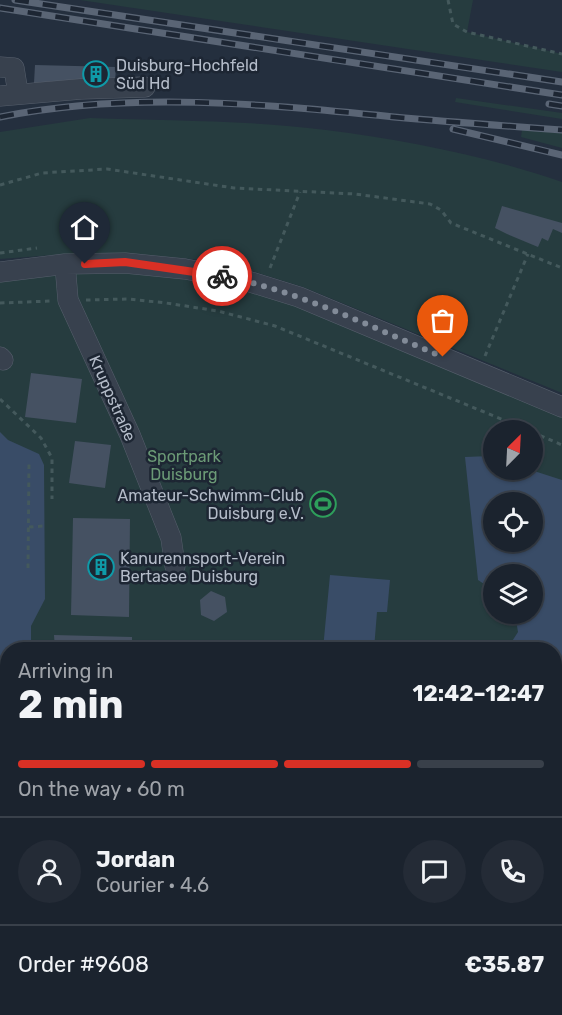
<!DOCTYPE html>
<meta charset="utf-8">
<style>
:root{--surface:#1b232e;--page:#242b36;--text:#f1f3f6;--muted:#a0a4aa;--line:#39404a;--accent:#d93025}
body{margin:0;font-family:Rubik,sans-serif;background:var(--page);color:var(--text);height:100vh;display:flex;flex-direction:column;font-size:22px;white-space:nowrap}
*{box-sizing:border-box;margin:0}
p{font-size:20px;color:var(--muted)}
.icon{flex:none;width:33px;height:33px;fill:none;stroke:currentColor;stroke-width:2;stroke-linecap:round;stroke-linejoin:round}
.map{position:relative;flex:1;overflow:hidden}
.sheet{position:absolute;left:0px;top:642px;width:562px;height:374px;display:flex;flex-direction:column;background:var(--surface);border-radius:24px 24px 0 0;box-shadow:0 2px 4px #0004,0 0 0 2px var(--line)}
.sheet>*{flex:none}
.needle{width:39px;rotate:24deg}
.tools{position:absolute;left:483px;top:420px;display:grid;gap:12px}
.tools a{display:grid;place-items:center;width:60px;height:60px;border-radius:50%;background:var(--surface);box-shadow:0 2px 4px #0004,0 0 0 2px var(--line);font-size:30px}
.pin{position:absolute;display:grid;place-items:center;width:51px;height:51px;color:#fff;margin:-62px -26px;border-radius:50% 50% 50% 0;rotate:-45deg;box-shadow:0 0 6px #0007}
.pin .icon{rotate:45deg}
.courier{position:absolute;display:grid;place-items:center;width:60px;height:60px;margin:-30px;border:4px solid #d93025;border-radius:50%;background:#fff;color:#222;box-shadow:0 2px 8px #0007}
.headline em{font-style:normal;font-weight:700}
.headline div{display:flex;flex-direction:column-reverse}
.headline{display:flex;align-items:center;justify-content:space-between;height:102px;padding:0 18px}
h1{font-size:39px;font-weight:700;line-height:45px}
.bar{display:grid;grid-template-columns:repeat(4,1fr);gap:9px 6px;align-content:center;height:72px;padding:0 18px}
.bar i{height:8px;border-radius:4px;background:var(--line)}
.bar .active{background:var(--accent)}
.bar p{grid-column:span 4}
.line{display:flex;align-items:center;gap:15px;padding:0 18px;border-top:2px solid var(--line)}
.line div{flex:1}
.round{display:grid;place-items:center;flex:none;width:63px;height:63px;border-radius:32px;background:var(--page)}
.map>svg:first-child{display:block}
</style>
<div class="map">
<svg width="562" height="1015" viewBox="0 0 562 1015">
<rect width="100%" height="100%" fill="#242f3e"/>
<path fill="#263c3f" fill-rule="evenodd" d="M80 0H473L467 32 562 54V72Z
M456 98 562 113V119L455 102Z
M90 118C168 121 248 120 326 130 405 140 487 156 562 182V393L303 287 223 262 127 253 67 254 0 259V132Z
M522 130 562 133V148L521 137Z
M71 270 148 273 249 291 299 307 562 417V1015H0V280ZM494 430H532V470H494ZM494 502H532V542H494ZM494 574H532V614H494ZM8 650H555V1008H8Z"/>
<path fill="#394c67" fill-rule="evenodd" d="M0 432 8 440 39 454 44 465 45 599 31 626V649L8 650V1008H63L62 1015H0Z
M490 456 493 457 494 470H531L562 480V1015H540L539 1008H555V650L507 649 518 632 515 614H532V574H494L493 590 478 580 465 457ZM532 502V542H494V502Z
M330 575 390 580 387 612H377L374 649H323Z
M233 1008H502V1015H233Z"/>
<path fill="#455162" d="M35 65 116 67 115 82 77 86 34 83Z
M502 206 562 223V233L553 229 548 241 542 238 538 247 507 234 495 228Z
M31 373 82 379 76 423 25 417Z
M75 441 111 445 105 488 69 483Z
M73 518 130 519 129 617 71 615Z
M211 591 225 597 227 612 214 621 201 615 200 600Z
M54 635 132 637V650H55Z"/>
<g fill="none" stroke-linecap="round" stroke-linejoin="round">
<g stroke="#565f6c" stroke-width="21">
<path id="minor" d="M0 67 14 68 18 93
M0 96 81 89 145 87
M65 264 68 300 130 435 171 538 175 566
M0 272 65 264 125 263 185 269 244 280 299 297 562 407
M0 357 3 360"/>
</g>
<path stroke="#44595c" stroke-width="3" stroke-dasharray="4.5 4.5" stroke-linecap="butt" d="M448 0 453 24 467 32 562 54
M0 185 42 173 107 169 234 188 355 194 430 204 441 210 451 223 562 268
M0 253 37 248
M270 268 300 192
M86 300 129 299 166 303 218 311 275 326 528 430
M0 303 52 301
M485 356 528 254
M0 399 41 438 52 458V499
M532 432 562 445
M29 527 44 526
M28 568 29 461
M25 650V647
M51 1013 62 1015
M25 1015V1008
M64 1015 65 1008
M70 1015 72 1008
M98 1015 100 1008
M144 1015 145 1008"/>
<use href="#minor" stroke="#38414e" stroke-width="20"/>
<g stroke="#5a6575" stroke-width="7">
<path id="rail" d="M15 0 562 82
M0 8 562 95
M549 104 562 106
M0 117C130 91 263 104 394 117 450 122 506 126 562 130
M453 129 562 155"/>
</g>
<use href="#rail" stroke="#1d2633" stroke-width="4.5" stroke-dasharray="14" stroke-linecap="butt"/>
</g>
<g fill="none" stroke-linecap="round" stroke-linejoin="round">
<path stroke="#828b98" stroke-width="6" stroke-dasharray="0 10.8" d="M222 276C299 291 371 327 443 357"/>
<path stroke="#d93025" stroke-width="8" d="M85 264 125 262 222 276"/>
</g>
<defs>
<g id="building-ring" transform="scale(1.35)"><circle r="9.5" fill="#1d2633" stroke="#0f9aa8" stroke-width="1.5"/><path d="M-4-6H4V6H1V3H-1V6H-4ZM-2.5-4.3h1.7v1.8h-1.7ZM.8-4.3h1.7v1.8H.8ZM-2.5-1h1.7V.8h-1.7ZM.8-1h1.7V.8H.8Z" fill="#0f9aa8"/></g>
<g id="stadium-ring" transform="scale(1.35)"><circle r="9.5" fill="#1d2633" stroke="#2e9e5b" stroke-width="1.5"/><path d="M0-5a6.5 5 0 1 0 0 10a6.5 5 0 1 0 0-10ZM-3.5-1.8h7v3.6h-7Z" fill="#2e9e5b"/></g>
</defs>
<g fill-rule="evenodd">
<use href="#building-ring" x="96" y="74"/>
<use href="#stadium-ring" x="323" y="504"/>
<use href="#building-ring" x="101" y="567"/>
</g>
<g text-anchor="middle" stroke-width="5" stroke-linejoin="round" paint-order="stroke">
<g font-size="16" fill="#b4bcc9" stroke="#1d2633" text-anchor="start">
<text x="116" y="71">Duisburg-Hochfeld<tspan x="116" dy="18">Süd Hd</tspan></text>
<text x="304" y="501" text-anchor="end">Amateur-Schwimm-Club<tspan x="304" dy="18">Duisburg e.V.</tspan></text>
<text x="120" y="564">Kanurennsport-Verein<tspan x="120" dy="18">Bertasee Duisburg</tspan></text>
</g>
<g font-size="16" fill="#b4bcc9" stroke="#1d2633">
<text transform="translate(113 398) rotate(66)" y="6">Kruppstraße</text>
</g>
<g font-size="16" fill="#6b9a76" stroke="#1d2633">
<text x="184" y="462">Sportpark<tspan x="184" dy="18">Duisburg</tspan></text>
</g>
</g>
</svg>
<div class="tools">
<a><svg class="needle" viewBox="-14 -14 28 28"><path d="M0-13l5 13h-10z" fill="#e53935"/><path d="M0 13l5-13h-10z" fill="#a0a4aa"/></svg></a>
<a><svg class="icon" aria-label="locate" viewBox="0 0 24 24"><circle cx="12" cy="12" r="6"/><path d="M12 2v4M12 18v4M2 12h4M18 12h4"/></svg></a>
<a><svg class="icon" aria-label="layers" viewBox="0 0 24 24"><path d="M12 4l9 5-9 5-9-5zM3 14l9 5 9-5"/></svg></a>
</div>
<div class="pin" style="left:443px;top:357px;background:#ea580c"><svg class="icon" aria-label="bag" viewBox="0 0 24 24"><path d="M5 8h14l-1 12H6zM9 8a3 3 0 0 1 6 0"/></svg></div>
<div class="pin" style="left:85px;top:264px;background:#1f2937"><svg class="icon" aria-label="home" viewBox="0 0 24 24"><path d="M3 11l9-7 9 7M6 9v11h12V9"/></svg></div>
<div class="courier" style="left:222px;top:276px"><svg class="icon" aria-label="bike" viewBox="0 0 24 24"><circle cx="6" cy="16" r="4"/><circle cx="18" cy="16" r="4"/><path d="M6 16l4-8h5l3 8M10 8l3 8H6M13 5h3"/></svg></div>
<section class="sheet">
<div class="headline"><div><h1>2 min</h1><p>Arriving in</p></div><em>12:42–12:47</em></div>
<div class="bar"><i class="active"></i><i class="active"></i><i class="active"></i><i></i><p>On the way · 60 m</p></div>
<div class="line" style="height:108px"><a class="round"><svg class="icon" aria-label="person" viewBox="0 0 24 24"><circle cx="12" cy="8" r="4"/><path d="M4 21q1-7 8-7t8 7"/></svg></a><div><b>Jordan</b><p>Courier · 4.6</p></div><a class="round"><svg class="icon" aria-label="chat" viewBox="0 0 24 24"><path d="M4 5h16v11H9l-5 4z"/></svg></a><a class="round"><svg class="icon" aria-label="phone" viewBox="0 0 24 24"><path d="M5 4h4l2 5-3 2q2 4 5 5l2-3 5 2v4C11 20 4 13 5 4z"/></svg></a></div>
<div class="line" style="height:78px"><div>Order #9608</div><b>€35.87</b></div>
</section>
</div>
